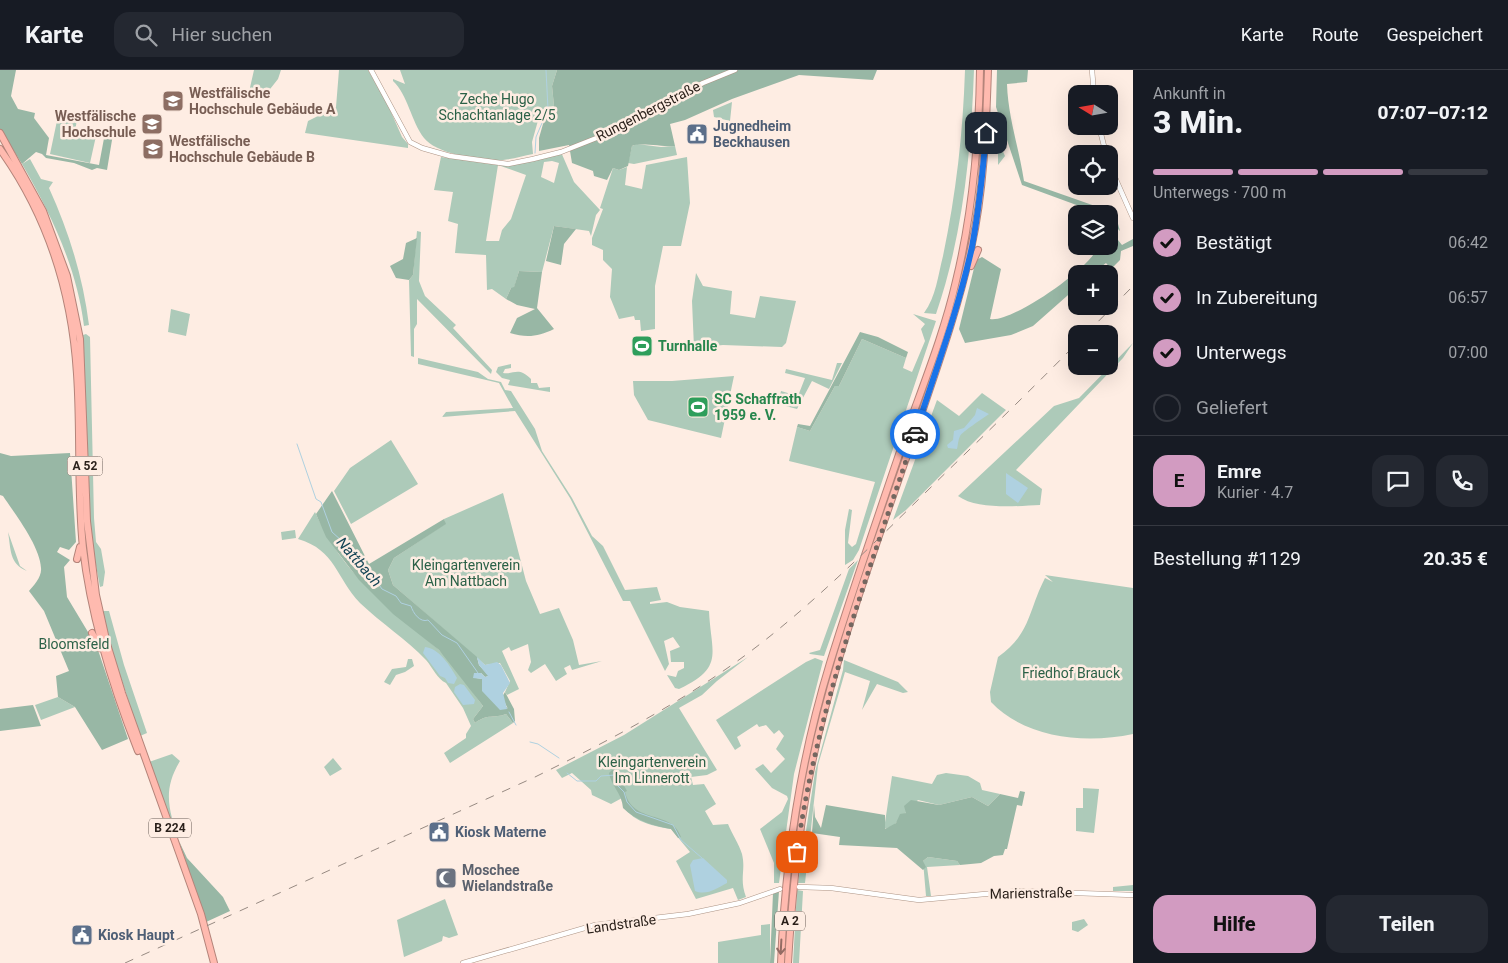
<!DOCTYPE html>
<html lang="de">
<meta charset="utf-8">
<style>
:root{--surface:#171b24;--page:#242831;--text:#f1f3f6;--muted:#9ea1a6;--line:#363941;--accent:#d29bc1}
body{margin:0;font-family:Roboto,sans-serif;background:var(--page);color:var(--text);height:100vh;display:flex;flex-direction:column;font-size:19px;white-space:nowrap}
*{box-sizing:border-box;margin:0}
p{font-size:16px;color:var(--muted)}
.icon{flex:none;width:28px;height:28px;fill:none;stroke:currentColor;stroke-width:2;stroke-linecap:round;stroke-linejoin:round}
.map{position:relative;flex:1;overflow:hidden}
.sheet{display:flex;flex-direction:column;background:var(--surface);width:375px}
.sheet>*{flex:none}
.needle{width:32px;rotate:281deg}
.buttons{position:absolute;left:1068px;top:15px;display:grid;gap:10px}
.buttons a{display:grid;place-items:center;width:50px;height:50px;border-radius:10px;background:var(--surface);box-shadow:0 5px 20px #0002;font-size:25px}
.pin{position:absolute;display:grid;place-items:center;width:42px;height:42px;color:#fff;margin:-21px;border-radius:10px;box-shadow:0 2px 8px #0006}
.courier{position:absolute;display:grid;place-items:center;width:50px;height:50px;margin:-25px;border:4px solid #1a73e8;border-radius:50%;background:#fff;color:#222;box-shadow:0 1px 6px #0007}
.overview em{font-style:normal;font-weight:800}
.overview div{display:flex;flex-direction:column-reverse}
.overview{display:flex;align-items:center;justify-content:space-between;height:85px;padding:0 20px}
h1{font-size:32px;font-weight:800;line-height:38px}
.bar{display:grid;grid-template-columns:repeat(4,1fr);gap:8px 5px;align-content:center;height:60px;padding:0 20px}
.bar i{height:6px;border-radius:4px;background:var(--line)}
.bar .selected{background:var(--accent)}
.bar p{grid-column:span 4}
.line{display:flex;align-items:center;gap:12px;padding:0 20px;border-top:1px solid var(--line)}
.line div{flex:1}
.round{display:grid;place-items:center;flex:none;width:52px;height:52px;border-radius:15px;background:var(--page)}
ol{padding:0 20px;list-style:none}
li{display:flex;align-items:center;gap:15px;height:55px}
li p{margin-inline-start:auto}
li .icon{padding:5px;border-radius:50%;background:var(--accent);color:#111;stroke-width:4}
li:last-child{color:var(--muted)}
li i{width:28px;height:28px;border:2px solid var(--line);border-radius:50%}
.cta{display:flex;gap:10px;margin-top:auto;padding:10px 20px}
.cta a{flex:1;height:58px;border-radius:15px;background:var(--accent);color:#111;font-size:20px;font-weight:800;line-height:58px;text-align:center}
.cta a+a{background:var(--page);color:var(--text)}
header{display:flex;align-items:center;gap:30px;box-sizing:border-box;height:70px;padding:0 25px;background:var(--surface);border-bottom:1px solid var(--line)}
header strong{font-size:24px}
nav{display:flex;gap:28px;margin-inline-start:auto;font-size:18px}
.search{width:350px;height:45px;background:var(--page);display:flex;align-items:center;gap:12px;box-sizing:border-box;padding:0 18px;border-radius:15px;color:var(--muted);font-size:19px}
main{display:flex;flex:1;min-height:0}
.map>svg:first-child{display:block}
</style>
<header>
<strong>Karte</strong>
<div class="search"><svg class="icon" aria-label="search" viewBox="0 0 24 24"><circle cx="10" cy="10" r="6"/><path d="M15 15l6 6"/></svg>Hier suchen</div>
<nav><a>Karte</a><a>Route</a><a>Gespeichert</a></nav>
</header>
<main>
<div class="map">
<svg width="1133" height="893" viewBox="0 0 1133 893">
<rect width="100%" height="100%" fill="#feede3"/>
<path fill="#adcab9" fill-rule="evenodd" d="M254 0H281L278 9 263 28 249 22Z
M339 0H368L387 33 402 67 408 74V78L305 63 308 51 336 37Z
M400 0H557L552 16 554 36 541 40 532 72 533 84C523 86 513 89 503 90 484 92 436 84 424 68 411 51 408 25 393 11V9L405 14Z
M965 0H974C971 83 963 165 936 244L924 243C936 227 938 205 943 186 956 124 963 63 965 0Z
M732 32 730 51 714 47 713 40Z
M58 46 77 50 75 61 96 66 90 93 50 84Z
M999 73 1005 86 998 95V73Z
M637 74 661 77 675 76 677 85 634 94 628 93 632 76Z
M561 82 574 112 600 140 596 145 591 166 589 161 554 156 542 202 519 201 514 218H511L506 229 492 219 487 220 486 185 455 183 458 154 448 151 453 122 434 120 441 87 498 95ZM552 91 559 93 554 113 541 107 544 92ZM498 95 526 105 511 149 502 160 499 171H486Z
M687 87 690 133 681 176H663L655 216V259L641 261 640 250H635L634 246 619 249 610 227 612 199 603 190V180L592 175V168L603 139 600 138 613 98 619 100 627 97 625 115 642 119 646 95Z
M30 89 41 109 53 112 49 118C69 162 83 207 89 255L84 256C77 198 51 144 22 94Z
M417 161 421 162 419 211 425 226 456 255 453 258 492 300 491 304 417 229V254L414 259V287L411 286 409 210 413 205Z
M696 203 703 216 732 221 730 244 755 248 760 226 796 231 786 273 782 277 723 275 694 278 692 231Z
M171 239 190 244 186 266 168 262Z
M913 244 936 251 859 480 853 490 845 495V460L849 439 852 440 848 473 852 477 856 474 875 412 789 391 797 357 810 361 835 316H839L862 269 906 288 903 298 912 302 925 271 921 259 925 254Z
M86 264 90 267 94 448 96 472 101 479 105 502 103 516 100 517 91 469 83 265Z
M1133 273 1123 288 1016 400 1042 419 1040 435C1017 436 977 440 958 426L1054 336 1079 328Z
M418 288 478 302 488 309 501 312 505 320 511 321 535 359 542 381 572 428 592 466 603 476 625 520 657 517 661 530 650 532V534L667 532 680 537 709 541C711 584 725 597 679 619L675 618 667 605 676 607 678 601 684 598V592H671L670 581 680 577 673 567 664 571 669 594 665 601 630 531H623L570 428 515 341 442 347 446 342 513 338 499 313 418 294Z
M837 293H842L829 319 812 311 797 339 778 334 781 321 798 326 805 308 785 303 786 299 832 310Z
M511 294V298L505 299 503 303C514 305 518 296 531 309V313H537L539 318 550 317V322L508 315 510 310 502 308 496 302 498 297Z
M734 306 721 368 648 350 634 325 633 311H672Z
M982 323 1006 340 906 440 893 450 937 330 959 346Z
M391 370 418 414 351 454 334 421 350 398Z
M503 423 526 511 540 544 559 538 573 570 579 595 602 591 572 600 570 595 564 598 567 604 556 611 545 594 531 603 528 600 531 592 528 574 511 581 509 577 502 581 519 619 507 625 505 622 510 611 500 593 485 595 393 515 388 500 394 488 445 454 444 449Z
M315 442C343 505 387 536 438 579 455 594 469 618 483 636L473 649 475 653C488 643 494 649 506 644L513 653 450 693 444 683 466 668V664L471 656 463 638 446 613C437 609 433 598 426 590 406 569 381 553 360 533 336 508 336 480 298 469Z
M295 460 296 468 282 470 281 462Z
M8 462 20 496 27 501C9 494 11 479 8 462Z
M858 490 824 586 810 584 809 583 820 580 849 499Z
M1045 505 1133 518V664C1086 674 1026 669 991 632L990 622 998 587C1031 564 1028 541 1045 508L1053 512Z
M103 541H109L124 595 147 663 140 666 110 574Z
M748 587 717 611 702 625 679 638 717 700 707 705 691 707 693 715 704 714 716 734 705 741 713 755 728 754C732 764 739 774 742 784 746 801 739 808 746 827L738 830 733 818 696 829 676 791 690 782 671 759C652 756 624 750 622 728L611 734 592 725 591 720 572 703 562 708 556 700 624 665Z
M815 588 823 591 794 704 779 813H774V793L760 759 782 742 788 729 787 726 772 718 755 699 763 694 771 703 785 689 776 679 784 666 779 660 774 664 766 655 759 657 757 654 737 667 741 676 735 680 716 650 806 592Z
M408 589H412L414 596 405 602 396 605 390 615 384 612 392 599 406 597Z
M844 590 898 612 908 622 903 623 877 614 862 640 870 611 845 602 818 695 805 813H798L815 702 843 600Z
M58 627 75 637 41 650 35 635Z
M172 684 180 691C162 721 169 740 179 771L149 692Z
M333 688 342 699 330 706 324 697Z
M946 703 968 706 980 713 982 720 1000 724 988 736 972 727 939 735 918 730 893 756 884 759 892 706 932 714 937 705Z
M1083 718 1099 719 1094 763 1076 761V738H1083Z
M928 787 957 791 960 795 927 797 931 826H926L923 791Z
M1133 815V821H1113V817Z
M797 820 803 821 799 893H793Z
M445 829 458 865 449 868 443 866 442 871 404 887 397 850Z
M1084 849 1088 855 1078 862 1072 860V852Z
M770 854V893H718V872L761 865V855Z"/>
<path fill="#98b7a5" d="M0 0H16L11 26 18 39 35 43 34 48 49 68 46 85 99 95 105 63 113 64 107 100 97 98 92 100 74 93 46 88 42 84 36 82 22 94 0 59Z
M557 0H877L873 10 799 5 732 29 685 50 670 54 675 76C664 77 639 72 632 76L628 96 619 100 613 98 607 110 594 106 593 101 572 93 569 75 539 81V68L543 54 554 36 552 16Z
M997 0H1028L1027 12 1007 14C1008 47 1019 78 1024 111L1115 143 1120 161 1109 150V144H1101L1022 115 996 37Z
M554 156 576 159 564 174 561 195 546 191Z
M1109 159 1122 175 1133 169V176L1121 181 1120 190 1111 199 1106 193 1092 204H1076V218L1033 256 1011 265 965 273 959 259 976 190 982 187 1001 199 990 249C1011 254 1095 195 1098 176H1109Z
M417 168 413 205 409 210 396 208 390 196 403 189 406 173Z
M519 201 542 202 537 238 554 259C538 267 526 268 510 263L517 248 535 239 517 235 506 229 511 218 514 217Z
M860 262 878 267 908 282 906 288 862 269 839 316H835L810 361 797 357 798 354 810 356Z
M0 383 11 386 70 383 76 472 69 480 60 477 57 482 70 490 64 497 67 527 97 577 128 669 102 680 75 637 58 627 56 606 69 601 44 541 29 521C34 515 42 507 41 498 40 476 15 444 3 426L0 425Z
M332 421 369 494 444 449 446 454 394 488 388 500 393 515 477 587 479 595 489 606 485 607 481 603 476 608 483 609 508 639 502 627 505 622 514 639 515 651 513 653 506 644C494 649 488 643 475 653L473 649 483 636 439 580 393 544 359 510 326 467 316 444Z
M33 635 41 656 0 661V639Z
M614 698 627 721 625 722C633 755 672 739 681 767L678 768 671 759C654 756 636 751 623 738 622 723 611 716 609 703Z
M1020 721 1025 722 1022 736 1017 735 1007 779H1005L1003 785 994 786 981 793 960 795 957 791 928 787 923 791 926 797 923 800 897 778 839 775 840 767 812 763 814 735 815 747 821 758 826 735 885 745V759L896 753 900 744 906 743 904 736 911 730 939 735 972 727 988 736 1000 724 1018 728Z
M179 771 187 788 223 827 230 841 206 852Z
M779 821 774 893H770L773 823Z"/>
<path fill="#afd1e0" d="M977 338 989 344C982 349 962 362 960 366 958 370 958 375 957 379L948 378 947 375 953 370 954 361 964 358 975 345Z
M1006 403 1028 418 1018 433 1006 424Z
M425 577C439 578 451 597 457 608L454 614 448 613 445 608 440 606 423 583Z
M477 587 485 595 497 592 501 595 510 613 503 623 507 639 500 640 482 621V609L473 608 474 603H481L485 607 488 606 479 595Z
M460 614 464 615 475 630 474 634 463 635 454 622 455 617Z
M703 788 727 810V813C717 818 707 826 695 821L690 795 693 790Z"/>
<g fill="none" stroke-linecap="round" stroke-linejoin="round">
<path stroke="#afd1e0" stroke-width="1" d="M535 83 536 67 548 39 546 0
M297 374 316 429 321 432 332 462 352 480 354 487 367 498 382 519 396 526 401 533 411 536C413 543 420 553 428 550L442 565 457 573 478 603
M509 642 516 655
M530 672 538 674 559 688
M567 703 577 711H596L601 706 615 705 618 716 624 722 627 732 636 742 673 755 681 770 702 788"/>
<g stroke="#ad9485" stroke-width="5.5">
<path id="secondary" d="M371 0 410 72 422 78 450 86 508 94 533 89 561 82 599 67 703 13 735 0
M1092 0 1094 24
M1099 56 1106 84
M1109 94 1133 148
M799 817 831 818 919 830 1019 821 1133 825
M463 893 595 855 688 844 740 833 780 819"/>
</g>
<g stroke="#b4847a" stroke-width="8">
<path id="highway" d="M989 46 994 61
M0 63 43 141 67 206 80 269 87 451 96 525 107 574 122 623 201 844 214 893
M0 79C48 146 72 222 77 304 81 362 77 420 83 478 91 548 112 615 138 681
M971 196 978 180
M77 489 80 477
M92 563 100 578
M781 893C785 791 800 691 830 593 855 512 883 432 910 352 927 305 945 259 956 211 973 141 979 71 980 0
M788 893C793 808 802 724 824 642 851 539 889 439 923 339 941 286 959 234 971 179 984 120 986 60 988 0"/>
</g>
<use href="#secondary" stroke="#fff" stroke-width="4.5"/>
<use href="#highway" stroke="#ffbaaf" stroke-width="6"/>
<path stroke="#978a82" stroke-width="1" stroke-dasharray="9 9" stroke-linecap="butt" d="M1086 264 1133 216
M125 893 535 707C608 671 681 633 747 584 810 537 867 480 923 425 974 375 1026 325 1076 274"/>
</g>
<defs><path id="oneway-shaft" d="M-6 0H5M1.5-3L5.5 0L1.5 3" fill="none" stroke-width="1.6" stroke-linecap="round" stroke-linejoin="round" transform="scale(1.25)"/></defs>
<use stroke="#946c64" href="#oneway-shaft" transform="translate(781 877) rotate(93)"/>
<g fill="none" stroke-linecap="round" stroke-linejoin="round">
<path stroke="#746760" stroke-width="5" stroke-dasharray="0 9" d="M797 782C817 637 869 502 915 364"/>
<path stroke="#1a73e8" stroke-width="6" d="M915 364C935 302 958 241 972 177 979 139 983 101 986 63"/>
</g>
<defs>
<g id="university-square" transform="scale(1.125)"><rect x="-9" y="-9" width="18" height="18" rx="4" fill="#8d6e63" stroke="#feede3"/><path d="M0-5L7-2L0 1L-7-2ZM-4 1L0 2.5L4 1V4Q0 6-4 4Z" fill="#fff"/></g>
<g id="civic-square" transform="scale(1.125)"><rect x="-9" y="-9" width="18" height="18" rx="4" fill="#5c6f8a" stroke="#feede3"/><path d="M-.6-6.5H3V-4.5H.6V-3L4-1V1h2V6H-6V1h2V-1L-.6-3ZM-1.2 2.5V6h2.4V2.5Z" fill="#fff"/></g>
<g id="stadium-square" transform="scale(1.125)"><rect x="-9" y="-9" width="18" height="18" rx="4" fill="#2e9e5b" stroke="#feede3"/><path d="M0-5a6.5 5 0 1 0 0 10a6.5 5 0 1 0 0-10ZM-3.5-1.8h7v3.6h-7Z" fill="#fff"/></g>
<g id="mosque-square" transform="scale(1.125)"><rect x="-9" y="-9" width="18" height="18" rx="4" fill="#6b7280" stroke="#feede3"/><path d="M3.5-4.9A6 6 0 1 0 3.5 4.9A5 5 0 1 1 3.5-4.9Z" fill="#fff"/></g>
</defs>
<g fill-rule="evenodd">
<use href="#university-square" x="173" y="31"/>
<use href="#university-square" x="152" y="54"/>
<use href="#civic-square" x="697" y="64"/>
<use href="#university-square" x="153" y="79"/>
<use href="#stadium-square" x="642" y="276"/>
<use href="#stadium-square" x="698" y="337"/>
<use href="#civic-square" x="439" y="762"/>
<use href="#mosque-square" x="446" y="808"/>
<use href="#civic-square" x="82" y="865"/>
</g>
<g text-anchor="middle" stroke-width="5" stroke-linejoin="round" paint-order="stroke">
<g fill="#feede3" stroke="#695d56" stroke-width="1">
<rect x="67.5" y="386.5" width="35" height="19" rx="4"/>
<rect x="149" y="748.5" width="42" height="19" rx="4"/>
<rect x="775" y="841.5" width="30" height="19" rx="4"/>
</g>
<g font-size="12" font-weight="bold" fill="#291f19">
<text x="85" y="400">A 52</text>
<text x="170" y="762">B 224</text>
<text x="790" y="855">A 2</text>
</g>
<g font-size="14" font-weight="bold" fill="#785e54" stroke="#feede3" text-anchor="start">
<text x="189" y="28">Westfälische<tspan x="189" dy="16">Hochschule Gebäude A</tspan></text>
<text x="136" y="51" text-anchor="end">Westfälische<tspan x="136" dy="16">Hochschule</tspan></text>
<text x="169" y="76">Westfälische<tspan x="169" dy="16">Hochschule Gebäude B</tspan></text>
</g>
<g font-size="14" fill="#2b6147" stroke="#feede3">
<text x="497" y="34">Zeche Hugo<tspan x="497" dy="16">Schachtanlage 2/5</tspan></text>
<text x="466" y="500">Kleingartenverein<tspan x="466" dy="16">Am Nattbach</tspan></text>
<text x="74" y="579">Bloomsfeld</text>
<text x="1071" y="608">Friedhof Brauck</text>
<text x="652" y="697">Kleingartenverein<tspan x="652" dy="16">Im Linnerott</tspan></text>
</g>
<g font-size="14" fill="#291f19" stroke="#feede3">
<text transform="translate(648 41) rotate(-27)" y="5">Rungenbergstraße</text>
<text transform="translate(1031 823) rotate(-1)" y="5">Marienstraße</text>
<text transform="translate(621 854) rotate(-8)" y="5">Landstraße</text>
</g>
<g font-size="14" font-weight="bold" fill="#4e5e75" stroke="#feede3" text-anchor="start">
<text x="713" y="61">Jugnedheim<tspan x="713" dy="16">Beckhausen</tspan></text>
<text x="455" y="767">Kiosk Materne</text>
<text x="98" y="870">Kiosk Haupt</text>
</g>
<g font-size="14" font-weight="bold" fill="#27864d" stroke="#feede3" text-anchor="start">
<text x="658" y="281">Turnhalle</text>
<text x="714" y="334">SC Schaffrath<tspan x="714" dy="16">1959 e. V.</tspan></text>
</g>
<g font-size="14" font-weight="bold" fill="#5b616d" stroke="#feede3" text-anchor="start">
<text x="462" y="805">Moschee<tspan x="462" dy="16">Wielandstraße</tspan></text>
</g>
<g font-size="15" font-style="italic" fill="#154556" stroke="#feede3">
<text transform="translate(359 492) rotate(49)" y="5">Nattbach</text>
</g>
</g>
</svg>
<div class="buttons">
<a><svg class="needle" viewBox="-14 -14 28 28"><path d="M0-13l5 13h-10z" fill="#e53935"/><path d="M0 13l5-13h-10z" fill="#9ea1a6"/></svg></a>
<a><svg class="icon" aria-label="locate" viewBox="0 0 24 24"><circle cx="12" cy="12" r="6"/><path d="M12 2v4M12 18v4M2 12h4M18 12h4"/></svg></a>
<a><svg class="icon" aria-label="layers" viewBox="0 0 24 24"><path d="M12 4l9 5-9 5-9-5zM3 14l9 5 9-5"/></svg></a>
<a>+</a>
<a>−</a>
</div>
<div class="pin" style="left:797px;top:782px;background:#ea580c"><svg class="icon" aria-label="bag" viewBox="0 0 24 24"><path d="M5 8h14l-1 12H6zM9 8a3 3 0 0 1 6 0"/></svg></div>
<div class="pin" style="left:986px;top:63px;background:#1f2937"><svg class="icon" aria-label="home" viewBox="0 0 24 24"><path d="M3 11l9-7 9 7M6 9v11h12V9"/></svg></div>
<div class="courier" style="left:915px;top:364px"><svg class="icon" aria-label="car" viewBox="0 0 24 24"><path d="M5 17H2v-5l4-1 3-4h7l3 4 3 1v5h-3M9 17h6M6 11h13"/><circle cx="7" cy="17" r="2"/><circle cx="17" cy="17" r="2"/></svg></div>
</div>
<section class="sheet">
<div class="overview"><div><h1>3 Min.</h1><p>Ankunft in</p></div><em>07:07–07:12</em></div>
<div class="bar"><i class="selected"></i><i class="selected"></i><i class="selected"></i><i></i><p>Unterwegs · 700 m</p></div>
<ol>
<li><svg class="icon" aria-label="check" viewBox="0 0 24 24"><path d="M5 12l5 5 9-10"/></svg>Bestätigt<p>06:42</p></li>
<li><svg class="icon" aria-label="check" viewBox="0 0 24 24"><path d="M5 12l5 5 9-10"/></svg>In Zubereitung<p>06:57</p></li>
<li><svg class="icon" aria-label="check" viewBox="0 0 24 24"><path d="M5 12l5 5 9-10"/></svg>Unterwegs<p>07:00</p></li>
<li><i></i>Geliefert</li>
</ol>
<div class="line" style="height:90px"><b class="round" style="background:var(--accent);color:#111">E</b><div><b>Emre</b><p>Kurier · 4.7</p></div><a class="round"><svg class="icon" aria-label="chat" viewBox="0 0 24 24"><path d="M4 5h16v11H9l-5 4z"/></svg></a><a class="round"><svg class="icon" aria-label="phone" viewBox="0 0 24 24"><path d="M5 4h4l2 5-3 2q2 4 5 5l2-3 5 2v4C11 20 4 13 5 4z"/></svg></a></div>
<div class="line" style="height:65px"><div>Bestellung #1129</div><b>20.35 €</b></div>
<div class="cta"><a>Hilfe</a><a>Teilen</a></div>
</section>
</main>
